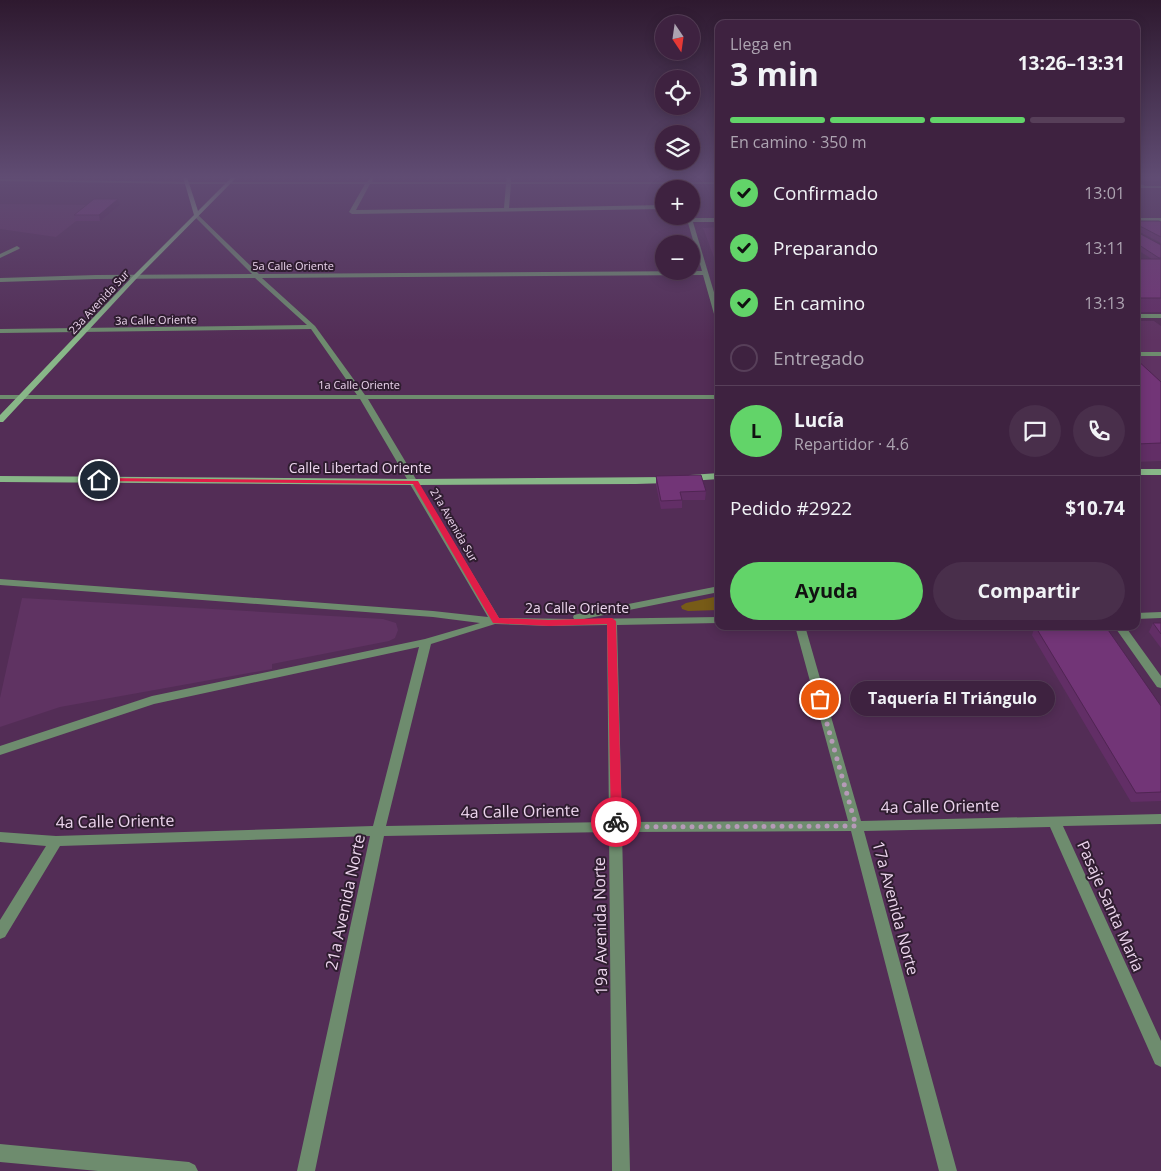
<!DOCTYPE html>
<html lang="es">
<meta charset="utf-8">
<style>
:root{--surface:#3e2240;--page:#492f4b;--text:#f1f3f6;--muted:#ada4b1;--line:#573f59;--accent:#62d469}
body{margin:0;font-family:"Open Sans",sans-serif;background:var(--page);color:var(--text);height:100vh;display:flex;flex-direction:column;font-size:19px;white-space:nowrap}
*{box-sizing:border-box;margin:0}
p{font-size:16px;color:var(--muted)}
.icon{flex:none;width:28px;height:28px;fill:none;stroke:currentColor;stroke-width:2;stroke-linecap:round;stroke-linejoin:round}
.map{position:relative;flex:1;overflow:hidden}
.panel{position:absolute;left:715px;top:20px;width:425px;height:610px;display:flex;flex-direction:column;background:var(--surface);border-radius:10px;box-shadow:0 2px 12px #0003,0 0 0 1px var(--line)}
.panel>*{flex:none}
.needle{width:32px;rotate:167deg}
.fabs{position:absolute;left:655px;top:15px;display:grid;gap:10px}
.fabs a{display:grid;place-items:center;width:45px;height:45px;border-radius:50%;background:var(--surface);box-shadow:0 2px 12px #0003,0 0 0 1px var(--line);font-size:25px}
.pin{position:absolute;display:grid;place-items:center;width:42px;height:42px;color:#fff;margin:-21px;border:2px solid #fff;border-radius:50%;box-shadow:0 1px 5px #0007}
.courier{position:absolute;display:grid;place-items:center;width:50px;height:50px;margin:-25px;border:4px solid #e11d48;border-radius:50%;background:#fff;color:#222;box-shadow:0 1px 6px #0007}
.bubble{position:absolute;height:35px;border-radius:18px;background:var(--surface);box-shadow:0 2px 12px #0003,0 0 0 1px var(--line);font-size:16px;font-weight:700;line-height:35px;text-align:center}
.summary em{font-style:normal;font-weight:700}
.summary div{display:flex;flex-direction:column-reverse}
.summary{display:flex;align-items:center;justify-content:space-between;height:85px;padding:0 15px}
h1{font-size:32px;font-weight:700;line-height:38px}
.bar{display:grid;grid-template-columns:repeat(4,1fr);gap:8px 5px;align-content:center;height:60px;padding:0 15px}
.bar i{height:6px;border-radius:4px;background:var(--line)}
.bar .on{background:var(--accent)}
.bar p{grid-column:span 4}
.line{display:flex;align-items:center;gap:12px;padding:0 15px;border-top:1px solid var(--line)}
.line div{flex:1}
.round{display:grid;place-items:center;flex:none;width:52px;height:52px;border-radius:26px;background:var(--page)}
ol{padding:0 15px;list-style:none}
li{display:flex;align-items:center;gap:15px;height:55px}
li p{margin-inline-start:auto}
li .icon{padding:5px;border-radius:50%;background:var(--accent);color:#111;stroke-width:4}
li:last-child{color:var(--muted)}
li i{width:28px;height:28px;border:2px solid var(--line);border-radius:50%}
.cta{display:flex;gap:10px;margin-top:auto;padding:10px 15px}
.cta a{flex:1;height:58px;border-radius:30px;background:var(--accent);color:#111;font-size:20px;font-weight:700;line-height:58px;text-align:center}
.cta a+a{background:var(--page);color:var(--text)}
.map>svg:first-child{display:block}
</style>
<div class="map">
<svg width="1161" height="1171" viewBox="0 0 1161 1171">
<rect width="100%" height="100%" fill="#532d56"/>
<path fill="#5f3362" d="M0 204 96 205 56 237 0 229Z
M719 227V271L703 228Z
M1136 321H1154L1161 326V461L1136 462Z
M22 598 383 619 396 623 398 630 395 638 389 641 272 664V669L60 707 0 727V698Z"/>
<path fill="#775b17" d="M719 596V610L688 611 682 609 681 606 686 603Z"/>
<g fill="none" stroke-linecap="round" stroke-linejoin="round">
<path fill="#6e8c6e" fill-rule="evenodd" d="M1136 182 1145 186V187L1143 188 1136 185Z
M1136 352H1161V356H1136Z"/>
<path fill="#6e8c6e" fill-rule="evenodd" d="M507 177H511V182H719V184H511L509 208 664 205V209L352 214 349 212 365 184H188L0 181V179L188 182H367L371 178 373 179 372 182H506ZM370 184H506L504 208 356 210Z
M1136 186H1161V188H1136Z
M196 213 259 274 702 271 686 216 691 215 692 218H719V222H693L719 309V323L716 321 703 275 262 278 315 326 365 395H719V399H368L499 618 574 619 573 617 574 615 578 614 719 586V592L584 619 719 617V623L617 625 622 822 848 821 795 626H805L861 821 1161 814V824L1063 826 1161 1041V1067L1155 1064 1050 827 864 831 957 1171H939L851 831 622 832 630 1171H612L609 832 384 836 315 1171H297L370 836 60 846 5 937 0 939V920L46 846 0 842V832L56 836 373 826 419 647 154 704 0 755V746L152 696 425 639 480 623 433 617 0 585V579L433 611 488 617 360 399H0V395H357L311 329 0 333V329L307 325 255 278 96 279 0 282V278L96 275 252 274 194 216V214ZM495 624 549 626 607 625 609 822 386 826 431 644Z
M1136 218H1161V222H1136Z
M17 246 20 248 19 249 0 258V254Z
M1136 314H1161V318H1136Z
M1161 612V618L1136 619V613Z
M1114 626H1125L1161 676V688L1157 687Z
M0 1144 189 1162 195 1165 198 1171H98L0 1162Z"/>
<path fill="#88b788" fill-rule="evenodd" d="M183 177H187L198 211 232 177H237L138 277 3 422H0V415L134 275 194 215Z
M1136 469H1161V475H1136Z
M719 473V479L690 481 686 478 690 475Z
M0 476 415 479 668 477 672 480 668 483 636 484 415 485 0 482Z"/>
</g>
<path fill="#622e66" d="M1136 177H1161V181H1138L1136 180Z
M118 199 120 205 100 221H75L74 215Z
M1136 221 1161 222V243L1136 230 1137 232 1161 245V312H1136V259H1152L1136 249Z
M1136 359 1161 382V460H1136Z
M656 476 706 491 705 500H682V508L661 509 656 485Z
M1153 623H1161V648L1149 632Z
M1035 626 1161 706V801L1131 802 1032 635Z"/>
<path fill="#502553" d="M118 199 120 205 100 221 99 215Z"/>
<path fill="#723577" stroke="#502553" d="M94 199H118L99 215H74Z
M1136 221H1159L1161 222V237L1136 224Z
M1136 227 1137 232 1161 245V258H1159L1136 243Z
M1136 259H1161V298H1136Z
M1136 359 1161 382V443L1136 444Z
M701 475 706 491 680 492 682 500 661 501 656 476Z
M1153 623H1161V634Z
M1035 626H1103L1106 627 1161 706V792L1136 793Z"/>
<linearGradient id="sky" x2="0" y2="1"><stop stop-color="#2e192f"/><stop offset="0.52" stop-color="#604c73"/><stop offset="1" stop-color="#604c73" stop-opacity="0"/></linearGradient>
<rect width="1161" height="341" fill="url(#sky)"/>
<path fill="#e11d48" d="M99 478 418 481 499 618 549 620 612 618 616 621 622 822 620 825 616 827 611 822 607 624 549 626 493 623 413 484 96 481V479Z"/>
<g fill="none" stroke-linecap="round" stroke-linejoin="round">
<path stroke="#b69ab8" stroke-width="5" stroke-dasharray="0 9" d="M616 822V827L856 826 820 699"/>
</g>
<g text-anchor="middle" stroke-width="4" stroke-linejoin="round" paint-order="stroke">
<g font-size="11" fill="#ecd5ed" stroke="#2f1d30">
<text x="293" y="270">5a Calle Oriente</text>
<text transform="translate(99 302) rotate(-47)" y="4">23a Avenida Sur</text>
<text transform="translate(156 320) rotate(-1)" y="4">3a Calle Oriente</text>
<text x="359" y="389">1a Calle Oriente</text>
<text transform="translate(454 525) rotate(60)" y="4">21a Avenida Sur</text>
</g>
<g font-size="14" fill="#ecd5ed" stroke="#2f1d30">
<text x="360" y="473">Calle Libertad Oriente</text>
<text x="577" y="613">2a Calle Oriente</text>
</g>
<g font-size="16" fill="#ecd5ed" stroke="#2f1d30">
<text transform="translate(940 806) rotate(-1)" y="6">4a Calle Oriente</text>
<text transform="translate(520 811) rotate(-1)" y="6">4a Calle Oriente</text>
<text transform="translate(115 821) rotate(-1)" y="6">4a Calle Oriente</text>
<text transform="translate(345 902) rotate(-78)" y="6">21a Avenida Norte</text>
<text transform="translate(1111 906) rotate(66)" y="6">Pasaje Santa María</text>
<text transform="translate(896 908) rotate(75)" y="6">17a Avenida Norte</text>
<text transform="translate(600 926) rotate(-91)" y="6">19a Avenida Norte</text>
</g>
</g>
</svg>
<div class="fabs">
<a><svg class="needle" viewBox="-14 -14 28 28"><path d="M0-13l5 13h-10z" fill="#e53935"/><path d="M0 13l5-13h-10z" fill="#ada4b1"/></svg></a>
<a><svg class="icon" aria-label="locate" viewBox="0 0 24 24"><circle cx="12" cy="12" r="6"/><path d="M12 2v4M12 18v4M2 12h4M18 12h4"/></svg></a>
<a><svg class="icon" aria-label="layers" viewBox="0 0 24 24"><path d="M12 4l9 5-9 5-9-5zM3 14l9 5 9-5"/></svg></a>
<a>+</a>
<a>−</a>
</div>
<div class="pin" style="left:820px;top:699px;background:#ea580c"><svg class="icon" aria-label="bag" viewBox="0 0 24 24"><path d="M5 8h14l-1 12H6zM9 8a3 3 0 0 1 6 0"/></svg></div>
<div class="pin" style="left:99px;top:480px;background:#1f2937"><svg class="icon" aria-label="home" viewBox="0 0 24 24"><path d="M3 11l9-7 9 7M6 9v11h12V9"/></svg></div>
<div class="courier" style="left:616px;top:822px"><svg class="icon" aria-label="bike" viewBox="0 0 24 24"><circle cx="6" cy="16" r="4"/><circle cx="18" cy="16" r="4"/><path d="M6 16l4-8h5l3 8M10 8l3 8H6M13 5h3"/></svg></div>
<div class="bubble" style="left:850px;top:681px;width:205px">Taquería El Triángulo</div>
<section class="panel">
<div class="summary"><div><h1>3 min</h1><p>Llega en</p></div><em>13:26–13:31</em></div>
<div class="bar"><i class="on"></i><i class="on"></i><i class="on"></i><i></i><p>En camino · 350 m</p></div>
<ol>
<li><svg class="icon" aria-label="check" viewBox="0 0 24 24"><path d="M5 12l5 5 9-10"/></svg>Confirmado<p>13:01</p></li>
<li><svg class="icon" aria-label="check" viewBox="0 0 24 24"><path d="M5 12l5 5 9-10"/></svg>Preparando<p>13:11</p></li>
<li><svg class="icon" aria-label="check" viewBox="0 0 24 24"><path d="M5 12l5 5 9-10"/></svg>En camino<p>13:13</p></li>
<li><i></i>Entregado</li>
</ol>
<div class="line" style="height:90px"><b class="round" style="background:var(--accent);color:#111">L</b><div><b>Lucía</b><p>Repartidor · 4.6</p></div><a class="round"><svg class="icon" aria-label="chat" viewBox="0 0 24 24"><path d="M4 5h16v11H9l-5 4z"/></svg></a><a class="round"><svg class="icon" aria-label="phone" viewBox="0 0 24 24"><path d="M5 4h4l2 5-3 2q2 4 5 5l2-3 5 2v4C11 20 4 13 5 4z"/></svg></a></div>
<div class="line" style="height:65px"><div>Pedido #2922</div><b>$10.74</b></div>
<div class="cta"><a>Ayuda</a><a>Compartir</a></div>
</section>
</div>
